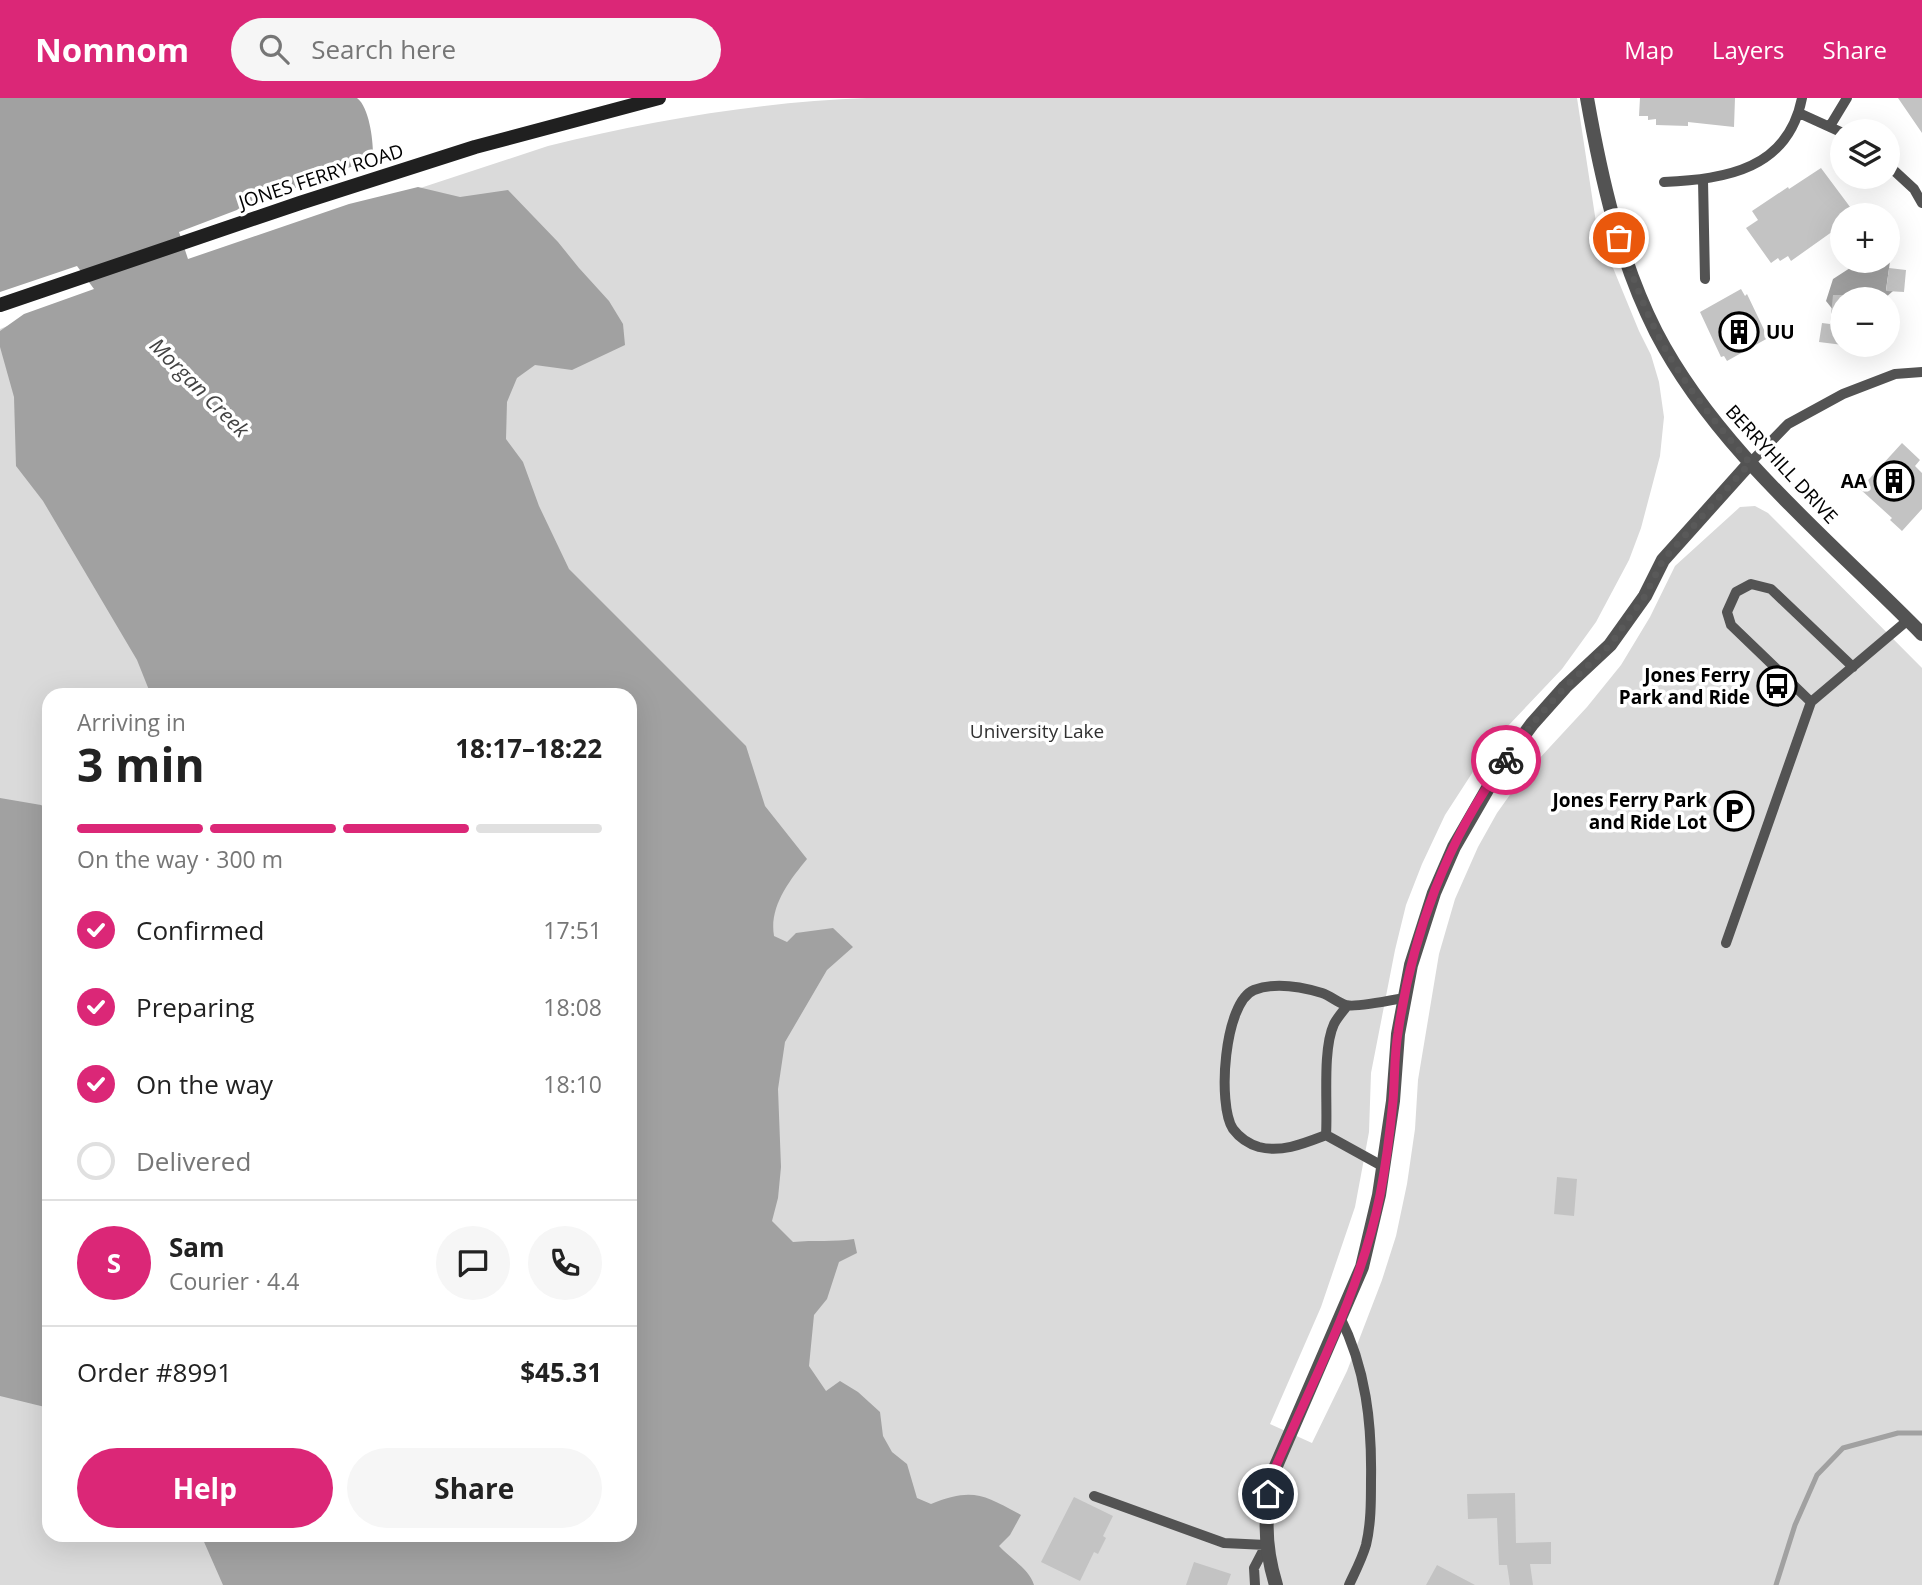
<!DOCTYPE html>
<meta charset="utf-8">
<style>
:root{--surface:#fff;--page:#f6f6f6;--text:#222;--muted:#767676;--line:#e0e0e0;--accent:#db2777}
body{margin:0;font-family:"Open Sans",sans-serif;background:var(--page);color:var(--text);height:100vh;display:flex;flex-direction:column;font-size:26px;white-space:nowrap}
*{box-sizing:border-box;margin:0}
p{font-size:23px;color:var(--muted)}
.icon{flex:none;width:38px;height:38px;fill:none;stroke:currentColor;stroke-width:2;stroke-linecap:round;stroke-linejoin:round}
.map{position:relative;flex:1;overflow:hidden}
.side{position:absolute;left:42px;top:590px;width:595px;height:854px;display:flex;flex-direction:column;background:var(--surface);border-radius:21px;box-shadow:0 7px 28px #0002}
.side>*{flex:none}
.tools{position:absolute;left:1830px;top:21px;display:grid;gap:14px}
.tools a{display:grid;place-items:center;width:70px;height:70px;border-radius:50%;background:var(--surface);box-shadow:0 7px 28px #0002;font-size:35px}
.pin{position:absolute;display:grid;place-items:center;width:60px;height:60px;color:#fff;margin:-30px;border:4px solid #fff;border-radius:50%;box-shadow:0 2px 7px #0007}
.courier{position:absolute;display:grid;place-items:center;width:70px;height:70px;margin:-35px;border:5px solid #db2777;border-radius:50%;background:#fff;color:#222;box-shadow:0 2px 9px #0007}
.summary em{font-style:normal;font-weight:700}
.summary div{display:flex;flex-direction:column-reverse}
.summary{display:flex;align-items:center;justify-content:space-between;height:119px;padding:0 35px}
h1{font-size:46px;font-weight:700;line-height:52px}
.bar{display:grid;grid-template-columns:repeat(4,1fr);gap:10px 7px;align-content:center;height:84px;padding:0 35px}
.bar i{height:9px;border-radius:5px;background:var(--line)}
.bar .on{background:var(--accent)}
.bar p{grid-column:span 4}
.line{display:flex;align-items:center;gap:18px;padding:0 35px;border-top:2px solid var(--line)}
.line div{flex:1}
.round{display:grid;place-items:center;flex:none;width:74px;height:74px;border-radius:37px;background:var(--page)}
ol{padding:0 35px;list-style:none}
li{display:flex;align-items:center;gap:21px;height:77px}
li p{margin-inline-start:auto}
li .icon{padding:7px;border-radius:50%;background:var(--accent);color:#fff;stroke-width:4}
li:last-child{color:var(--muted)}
li i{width:38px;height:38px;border:4px solid var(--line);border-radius:50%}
.cta{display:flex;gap:14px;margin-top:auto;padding:14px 35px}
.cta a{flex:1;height:80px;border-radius:42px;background:var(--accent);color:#fff;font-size:28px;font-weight:700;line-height:80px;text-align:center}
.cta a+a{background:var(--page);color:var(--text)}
header{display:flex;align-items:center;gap:42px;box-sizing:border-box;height:98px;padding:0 35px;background:var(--accent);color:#fff}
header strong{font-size:33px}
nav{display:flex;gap:38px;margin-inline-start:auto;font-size:24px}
.search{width:490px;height:63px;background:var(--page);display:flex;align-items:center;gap:18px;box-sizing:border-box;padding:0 24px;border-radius:38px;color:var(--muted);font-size:26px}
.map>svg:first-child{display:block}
</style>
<header>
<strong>Nomnom</strong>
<div class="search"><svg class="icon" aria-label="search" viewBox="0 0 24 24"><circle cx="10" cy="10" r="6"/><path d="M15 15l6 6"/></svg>Search here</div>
<nav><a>Map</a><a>Layers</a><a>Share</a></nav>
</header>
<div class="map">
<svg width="1922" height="1487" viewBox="0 0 1922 1487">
<rect width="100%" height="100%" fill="#fff"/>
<path fill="#dadada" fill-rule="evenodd" d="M867 0H1577L1597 131 1639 233 1651 257 1659 284 1664 319 1660 358 1641 430 1629 462 1596 524 1562 571 1507 629 1478 666 1445 717 1422 766 1406 807 1395 852 1371 975 1369 1034 1355 1109 1321 1209 1270 1326 1312 1345 1347 1273 1382 1182 1396 1138 1407 1086 1415 1031 1418 982 1439 856 1455 801 1478 749 1497 715 1524 677 1587 609 1621 567 1650 519 1675 468 1740 409 1755 408 1768 415 1922 570V1487H0V231L35 217 548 48C653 22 759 4 867 0ZM49 597H630V1437H49Z"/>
<path fill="#a1a1a1" d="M0 0H357C369 9 373 41 373 55L356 67 179 134 188 161 349 106 418 89 460 99 508 92 558 144 579 170 609 203 623 226 625 247 572 272 535 267 517 280 507 304 506 341 523 364 539 408 569 471 746 648 765 708 807 761C789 783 769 809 774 838L787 844 796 835 833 830 853 849 827 872 785 944 778 991 781 1069 778 1100 772 1123 793 1144C814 1142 834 1144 854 1141L857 1155 839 1164 827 1201 814 1217 809 1268 826 1293 840 1283 858 1294 880 1314 883 1338 892 1354 907 1366 917 1400 931 1406C973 1389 984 1397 1021 1417L1010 1437 999 1448C1011 1461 1029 1471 1034 1487H223L201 1437H630V597H151L137 562 43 403 16 368 14 299 0 249V233L24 216 94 191 77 168 0 194Z
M1888 142H1893L1886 192 1893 193 1884 201H1843L1834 213 1826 203 1833 181 1850 170 1851 163H1888Z
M0 700 41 707 49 712V1310L0 1298Z"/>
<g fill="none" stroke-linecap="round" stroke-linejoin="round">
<path stroke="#a1a1a1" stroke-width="5" d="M1776 1487 1795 1427 1817 1377 1843 1350 1898 1335H1922"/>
</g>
<path fill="#c3c3c3" d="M1640 0H1735L1734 29 1688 24V28L1656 27V21L1648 22V18H1639Z
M1898 0H1922V35Z
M1821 70 1856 117H1843V126L1791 163 1788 158 1780 163 1778 160 1771 165 1746 130 1758 122 1752 113 1788 89 1789 91Z
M1889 170 1906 172 1904 194 1886 193Z
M1741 191 1745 198 1747 196 1768 240 1727 263 1724 258 1721 259 1700 214Z
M1833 197H1843V247L1819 244 1822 225 1830 226Z
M1902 345 1920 362 1915 368 1922 375V411L1902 433 1890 422 1892 420 1860 391Z
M1557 1079 1577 1081 1574 1118 1554 1116Z
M1515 1395 1516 1445 1551 1444V1466H1530L1533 1487H1510L1507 1467H1499L1497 1420 1468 1421 1467 1396Z
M1074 1399 1113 1418 1103 1438 1106 1440 1098 1456 1094 1454 1080 1483 1041 1464Z
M1194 1464 1231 1476 1227 1487H1186Z
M1437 1467 1475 1487H1426Z"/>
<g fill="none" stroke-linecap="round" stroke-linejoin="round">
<path stroke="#535353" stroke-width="10" d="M1799 15 1843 35
M1830 28 1847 0
M1888 67 1914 91 1922 105
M1703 82 1705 181
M1664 84C1727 81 1788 71 1802 0
M1750 365 1788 326 1843 296 1895 276 1922 274
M1811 604 1731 527 1727 514 1736 494 1751 486 1771 491 1853 569
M1726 845 1811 604 1908 522
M1347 908C1343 913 1337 920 1334 926 1322 952 1328 1007 1326 1037 1305 1045 1282 1055 1259 1049 1249 1046 1239 1039 1233 1031 1217 1007 1224 904 1254 892 1275 884 1302 889 1322 895 1331 898 1338 905 1346 907 1354 910 1393 902 1404 900
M1326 1037 1384 1069
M1340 1219C1366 1270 1372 1326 1371 1382 1371 1404 1371 1426 1366 1447 1362 1461 1355 1474 1349 1487
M1094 1398 1224 1445 1266 1447 1254 1470 1255 1487"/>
<path stroke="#535353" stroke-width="14" d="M1587 0C1601 79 1619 161 1656 234 1717 352 1830 442 1922 536
M1276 1487C1263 1445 1264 1410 1276 1368L1362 1169 1379 1097 1393 1003 1398 936 1411 867 1434 795 1454 749 1499 671 1532 626 1565 589 1610 547 1645 498 1663 462 1750 365"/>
<path stroke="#202020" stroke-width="14" d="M0 207 300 105 475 49 659 0"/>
</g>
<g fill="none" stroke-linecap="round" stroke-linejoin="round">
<path stroke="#595959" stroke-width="7" stroke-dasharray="0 12.6" d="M1506 662 1532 626 1565 589 1610 547 1645 498 1663 462 1750 365C1714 323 1679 281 1655 231 1641 202 1630 171 1619 140"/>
<path stroke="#db2777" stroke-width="9" d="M1268 1396 1276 1368C1314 1280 1361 1192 1380 1097 1386 1066 1390 1034 1393 1003 1395 980 1394 957 1398 935 1412 838 1447 740 1506 662"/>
</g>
<defs>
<g id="building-ring" transform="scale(2.0125)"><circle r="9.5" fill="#fff" stroke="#000" stroke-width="1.5"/><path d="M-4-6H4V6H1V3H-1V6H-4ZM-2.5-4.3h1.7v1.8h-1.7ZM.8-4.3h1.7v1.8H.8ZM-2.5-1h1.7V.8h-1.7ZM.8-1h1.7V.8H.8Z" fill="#000"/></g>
<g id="bus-ring" transform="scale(2.0125)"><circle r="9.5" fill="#fff" stroke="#000" stroke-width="1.5"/><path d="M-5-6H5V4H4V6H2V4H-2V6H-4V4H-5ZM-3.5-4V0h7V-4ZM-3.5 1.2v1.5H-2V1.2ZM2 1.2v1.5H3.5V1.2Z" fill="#000"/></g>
<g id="parking-ring" transform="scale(2.0125)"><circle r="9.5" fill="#fff" stroke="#000" stroke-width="1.5"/><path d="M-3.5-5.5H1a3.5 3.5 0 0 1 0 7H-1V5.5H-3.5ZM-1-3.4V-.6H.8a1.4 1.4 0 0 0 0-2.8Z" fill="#000"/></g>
</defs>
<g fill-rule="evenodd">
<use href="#building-ring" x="1739" y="234"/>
<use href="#building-ring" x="1894" y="383"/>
<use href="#bus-ring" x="1777" y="588"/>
<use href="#parking-ring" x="1734" y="713"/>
</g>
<g text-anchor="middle" stroke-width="7" stroke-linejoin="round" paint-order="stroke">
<g font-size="19" fill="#000" stroke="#fff">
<text transform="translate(321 78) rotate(-18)" y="7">JONES FERRY ROAD</text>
<text transform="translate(1782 366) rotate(47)" y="7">BERRYHILL DRIVE</text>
</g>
<g font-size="19" font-weight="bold" fill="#000" stroke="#fff" text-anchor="end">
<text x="1766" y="241" text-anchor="start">UU</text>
<text x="1867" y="390">AA</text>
<text x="1750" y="584">Jones Ferry<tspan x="1750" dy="22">Park and Ride</tspan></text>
<text x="1707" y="709">Jones Ferry Park<tspan x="1707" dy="22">and Ride Lot</tspan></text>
</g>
<g font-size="19" fill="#313131" stroke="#fff">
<text x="1037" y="640">University Lake</text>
</g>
<g font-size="21" font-style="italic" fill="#424242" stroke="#fff">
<text transform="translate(199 290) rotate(45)" y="7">Morgan Creek</text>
</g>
</g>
</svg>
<div class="tools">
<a><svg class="icon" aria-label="layers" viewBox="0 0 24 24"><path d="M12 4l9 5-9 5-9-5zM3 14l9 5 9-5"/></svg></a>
<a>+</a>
<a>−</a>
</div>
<div class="pin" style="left:1619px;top:140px;background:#ea580c"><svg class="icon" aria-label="bag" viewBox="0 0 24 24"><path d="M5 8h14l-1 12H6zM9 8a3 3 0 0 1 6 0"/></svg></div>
<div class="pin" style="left:1268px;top:1396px;background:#1f2937"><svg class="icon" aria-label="home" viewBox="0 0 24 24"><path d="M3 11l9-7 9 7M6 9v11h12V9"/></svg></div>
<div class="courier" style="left:1506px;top:662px"><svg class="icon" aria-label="bike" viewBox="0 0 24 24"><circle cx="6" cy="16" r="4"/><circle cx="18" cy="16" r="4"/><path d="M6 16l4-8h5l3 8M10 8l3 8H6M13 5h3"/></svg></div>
<section class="side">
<div class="summary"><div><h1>3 min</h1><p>Arriving in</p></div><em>18:17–18:22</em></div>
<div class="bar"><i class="on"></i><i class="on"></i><i class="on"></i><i></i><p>On the way · 300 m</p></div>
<ol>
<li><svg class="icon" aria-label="check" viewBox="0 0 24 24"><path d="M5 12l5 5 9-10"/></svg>Confirmed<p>17:51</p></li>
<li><svg class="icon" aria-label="check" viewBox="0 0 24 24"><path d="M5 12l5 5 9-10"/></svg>Preparing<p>18:08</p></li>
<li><svg class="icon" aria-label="check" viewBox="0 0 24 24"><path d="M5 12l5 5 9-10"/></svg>On the way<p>18:10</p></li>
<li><i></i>Delivered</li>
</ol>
<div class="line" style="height:126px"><b class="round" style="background:var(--accent);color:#fff">S</b><div><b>Sam</b><p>Courier · 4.4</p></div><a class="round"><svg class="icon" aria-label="chat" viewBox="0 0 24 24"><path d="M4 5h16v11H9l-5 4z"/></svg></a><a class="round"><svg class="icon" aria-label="phone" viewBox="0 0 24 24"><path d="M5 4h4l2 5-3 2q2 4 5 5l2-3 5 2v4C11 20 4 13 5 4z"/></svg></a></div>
<div class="line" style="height:91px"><div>Order #8991</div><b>$45.31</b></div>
<div class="cta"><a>Help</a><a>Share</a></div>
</section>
</div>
